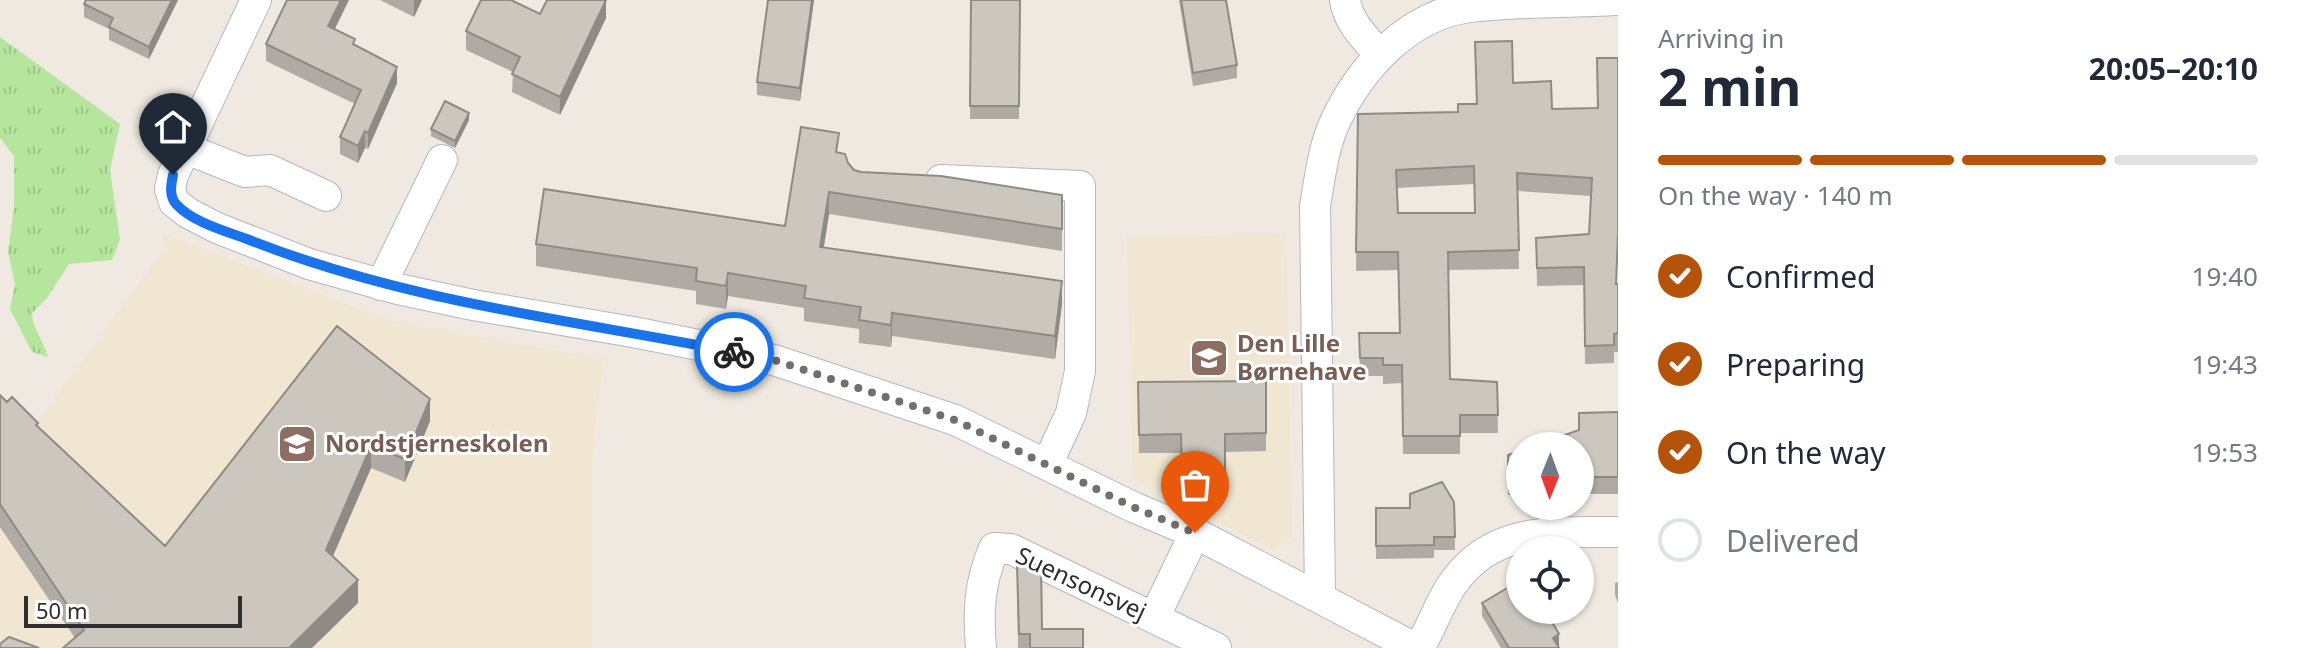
<!DOCTYPE html>
<meta charset="utf-8">
<style>
:root{--surface:#fff;--page:#f2f2f3;--text:#1f2937;--muted:#747a83;--line:#e0e1e3;--accent:#b45309}
body{margin:0;font-family:"Noto Sans",sans-serif;background:var(--page);color:var(--text);height:100vh;display:flex;flex-direction:column;font-size:30px;white-space:nowrap}
*{box-sizing:border-box;margin:0}
p{font-size:26px;color:var(--muted)}
.icon{flex:none;width:44px;height:44px;fill:none;stroke:currentColor;stroke-width:2;stroke-linecap:round;stroke-linejoin:round}
.map{position:relative;flex:1;overflow:hidden}
.sheet{display:flex;flex-direction:column;background:var(--surface);width:680px}
.sheet>*{flex:none}
.needle{width:52px;rotate:181deg}
.tools{position:absolute;left:1506px;top:432px;display:grid;gap:16px}
.tools a{display:grid;place-items:center;width:88px;height:88px;border-radius:50%;background:var(--surface);box-shadow:0 2px 6px #0004;font-size:40px}
.scale{position:absolute;left:24px;bottom:20px;width:218px;box-sizing:border-box;padding-left:8px;border:4px solid #2e2e2e;border-top:0;font-size:22px;line-height:28px;white-space:nowrap;color:#2e2e2e;-webkit-text-stroke:6px #fff;paint-order:stroke}
.pin{position:absolute;display:grid;place-items:center;width:68px;height:68px;color:#fff;margin:-82px -34px;border-radius:50% 50% 50% 0;rotate:-45deg;box-shadow:0 0 8px #0007}
.pin .icon{rotate:45deg}
.courier{position:absolute;display:grid;place-items:center;width:80px;height:80px;margin:-40px;border:6px solid #1a73e8;border-radius:50%;background:#fff;color:#222;box-shadow:0 2px 10px #0007}
.overview em{font-style:normal;font-weight:700}
.overview div{display:flex;flex-direction:column-reverse}
.overview{display:flex;align-items:center;justify-content:space-between;height:136px;padding:0 40px}
h1{font-size:52px;font-weight:700;line-height:60px}
.bar{display:grid;grid-template-columns:repeat(4,1fr);gap:12px 8px;align-content:center;height:96px;padding:0 40px}
.bar i{height:10px;border-radius:6px;background:var(--line)}
.bar .on{background:var(--accent)}
.bar p{grid-column:span 4}
ol{padding:0 40px;list-style:none}
li{display:flex;align-items:center;gap:24px;height:88px}
li p{margin-inline-start:auto}
li .icon{padding:8px;border-radius:50%;background:var(--accent);color:#fff;stroke-width:4}
li:last-child{color:var(--muted)}
li i{width:44px;height:44px;border:4px solid var(--line);border-radius:50%}
main{display:flex;flex:1;min-height:0}
.map>svg:first-child{display:block}
</style>
<main>
<div class="map">
<svg width="1618" height="648" viewBox="0 0 1618 648">
<defs>
<pattern id="grass-tufts" width="24" height="20" patternUnits="userSpaceOnUse" patternTransform="scale(2)"><rect width="24" height="20" fill="#b6e59e"/><path d="M3 7l-1-3M5 7V3M7 7l1-3M15 17l-1-3M17 17v-4M19 17l1-3" fill="none" stroke="#9dc588"/></pattern>
</defs>
<rect width="100%" height="100%" fill="#efe9e1"/>
<path fill="#f0e6d1" d="M164 234 388 320 603 359 592 457V648H0V432L31 430 162 252Z
M1286 234 1292 536 1274 551 1133 478 1127 237Z"/>
<path fill="url(#grass-tufts)" d="M0 37 120 124 110 170 120 240 112 260 69 264 47 298 32 313C33 331 44 341 48 357L32 352 10 309 15 284 8 252 14 208V156L0 138Z"/>
<g fill="none" stroke-linecap="round" stroke-linejoin="round">
<g stroke="#b4b7c1" stroke-width="32">
<path id="minor" d="M256 0 173 175 170 189 174 202 188 213 217 228 309 264 398 289 473 305 633 332 774 360 955 420 1133 507 1195 533 1415 648
M1345 0C1348 22 1365 38 1379 54
M184 148 245 172 270 170 326 196
M941 180 1080 186V371L1071 413 1047 465
M381 285 442 160
M1320 597 1315 206C1320 178 1323 148 1335 122 1360 68 1408 15 1470 7 1519 1 1569 3 1618 0
M1154 618 1195 533
M981 648C978 609 979 585 994 548L1011 549 1216 648
M1419 648C1432 627 1440 601 1454 582 1495 525 1556 533 1618 532"/>
</g>
<use href="#minor" stroke="#fff" stroke-width="30"/>
</g>
<path fill="#afaba4" fill-rule="evenodd" d="M86 0H178L149 59 109 40V29L84 17V4Z
M380 0H422L414 17Z
M814 0 800 101 757 95V82Z
M971 0H1020L1019 119H970Z
M1179 0H1226L1237 65V78L1193 86Z
M540 14 606 18 560 115 512 92 513 72 466 50V31Z
M335 29 355 46 397 83 368 149 365 148 358 163 340 154V137L355 104 266 61V44Z
M1618 58V252L1616 284H1618V352H1614V363L1585 364 1584 285 1537 286 1536 238 1589 234 1591 196 1518 191 1519 269 1448 270 1450 379 1497 382 1498 433H1460V454H1403L1402 383 1383 384V376H1360L1359 333H1399L1398 270 1356 271 1358 114 1458 112 1476 104 1513 83 1552 109 1598 108ZM1474 184 1475 213H1398L1397 188Z
M469 120 455 148 431 136V129Z
M839 153 854 170 861 172 1062 195V251L829 214 824 247 1062 304 1055 359 892 336 891 347 859 343V329L804 321V308L728 296 726 309 696 304V291L536 266V244L785 226Z
M337 326 430 421 405 482 371 468 333 556 358 603 75 638 0 527V395L38 428 165 546Z
M1266 381V451L1225 452V495H1182L1181 453H1139L1138 382Z
M1618 412V494H1580V446L1562 440 1579 430Z
M1520 451V495H1508V455Z
M1454 502 1455 550H1434V558L1376 559V508H1410Z
M1017 565 1042 629 1083 648H1018Z
M1618 582V603L1615 595V583Z
M1482 603 1520 610 1559 648H1501L1482 616Z"/>
<path fill="#8e8b86" d="M172 0H178L149 59V47Z
M341 0H349L328 43V26Z
M414 0H422L414 17Z
M606 0V18L560 115V97Z
M812 0H814L800 101V88Z
M397 67V83L368 149V133Z
M469 113V120L455 148V141Z
M365 131V148L358 163V146Z
M829 192V214L820 269V247Z
M728 273V296L726 309V286Z
M1062 281V304L1055 359V336Z
M892 313V336L891 347V325Z
M430 399V421L405 482V459Z
M371 446V468L326 572V550Z
M358 580V603L312 648H289Z
M1559 634V647L1553 638Z"/>
<path fill="#cbc7bf" stroke="#8e8b86" stroke-width="2" fill-rule="evenodd" d="M86 0H172L149 47 109 27 113 18 84 4Z
M287 0H341L328 26 355 39 353 44 397 67 368 133 365 131 358 146 340 137 361 90 266 44Z
M481 0H511L540 14 547 0H606L560 97 512 74 520 57 466 31Z
M768 0H812L800 88 757 82Z
M971 0H1020L1019 106H970Z
M1181 0H1226L1237 65 1193 73Z
M1512 41 1513 83 1551 81 1552 109 1598 108 1597 58H1618V234L1616 284H1618V333L1614 334V345L1585 346 1584 267 1537 268 1536 238 1589 234 1592 178 1517 173 1519 250 1448 252 1450 379 1497 382 1498 415H1460V436H1403L1402 365H1383V358H1360L1359 333H1400L1398 252H1356L1358 114 1458 112V104H1477L1475 42ZM1474 166 1475 213H1398L1396 170Z
M445 101 469 113 455 141 431 129Z
M801 127 839 133 836 152 845 154 848 163 854 170 861 172 941 176 1062 195V229L829 192 820 247 1062 281 1055 336 892 313 891 325 859 320 861 307 804 298 806 286 728 273 726 286 696 281 697 268 536 244 544 189 785 226Z
M337 326 430 399 405 459 371 446 326 550 358 580 289 648H63L84 630 0 504V395L7 402 12 397 38 423 36 425 165 546Z
M1266 381V433L1225 434V476L1182 477 1181 434 1139 435 1138 382Z
M1618 412V477H1580V446H1534L1550 441 1562 440V436L1579 430V413Z
M1520 451V478H1508V455Z
M1442 482 1454 502 1455 537H1434V545L1376 546V508H1410V494Z
M1041 564 1042 629H1083V648H1030V634H1019L1017 565Z
M1514 584 1520 594V610H1545L1559 634 1553 638 1559 648H1509L1482 603Z
M9 637 39 648H0V644Z"/>
<g fill="none" stroke-linecap="round" stroke-linejoin="round">
<path stroke="#726f6d" stroke-width="8" stroke-dasharray="0 14.4" d="M734 352 774 360 955 420 1133 507 1195 533"/>
<path stroke="#1a73e8" stroke-width="10" d="M173 175C171 185 169 196 176 204 192 222 225 231 247 239 406 302 567 319 734 352"/>
</g>
<defs>
<g id="school-square" transform="scale(2)"><rect x="-9" y="-9" width="18" height="18" rx="4" fill="#8d6e63" stroke="#fff"/><path d="M0-5L7-2L0 1L-7-2ZM-4 1L0 2.5L4 1V4Q0 6-4 4Z" fill="#fff"/></g>
</defs>
<g fill-rule="evenodd">
<use href="#school-square" x="1209" y="358"/>
<use href="#school-square" x="297" y="444"/>
</g>
<g text-anchor="middle" stroke-width="6" stroke-linejoin="round" paint-order="stroke">
<g font-size="24" font-weight="bold" fill="#785e54" stroke="#fff" text-anchor="start">
<text x="1237" y="352">Den Lille<tspan x="1237" dy="28">Børnehave</tspan></text>
<text x="325" y="452">Nordstjerneskolen</text>
</g>
<g font-size="24" fill="#2e2e2e" stroke="#fff">
<text transform="translate(1081 584) rotate(25)" y="8">Suensonsvej</text>
</g>
</g>
</svg>
<div class="tools">
<a><svg class="needle" viewBox="-14 -14 28 28"><path d="M0-13l5 13h-10z" fill="#e53935"/><path d="M0 13l5-13h-10z" fill="#747a83"/></svg></a>
<a><svg class="icon" aria-label="locate" viewBox="0 0 24 24"><circle cx="12" cy="12" r="6"/><path d="M12 2v4M12 18v4M2 12h4M18 12h4"/></svg></a>
</div>
<div class="scale">50 m</div>
<div class="pin" style="left:1195px;top:533px;background:#ea580c"><svg class="icon" aria-label="bag" viewBox="0 0 24 24"><path d="M5 8h14l-1 12H6zM9 8a3 3 0 0 1 6 0"/></svg></div>
<div class="pin" style="left:173px;top:175px;background:#1f2937"><svg class="icon" aria-label="home" viewBox="0 0 24 24"><path d="M3 11l9-7 9 7M6 9v11h12V9"/></svg></div>
<div class="courier" style="left:734px;top:352px"><svg class="icon" aria-label="bike" viewBox="0 0 24 24"><circle cx="6" cy="16" r="4"/><circle cx="18" cy="16" r="4"/><path d="M6 16l4-8h5l3 8M10 8l3 8H6M13 5h3"/></svg></div>
</div>
<section class="sheet">
<div class="overview"><div><h1>2 min</h1><p>Arriving in</p></div><em>20:05–20:10</em></div>
<div class="bar"><i class="on"></i><i class="on"></i><i class="on"></i><i></i><p>On the way · 140 m</p></div>
<ol>
<li><svg class="icon" aria-label="check" viewBox="0 0 24 24"><path d="M5 12l5 5 9-10"/></svg>Confirmed<p>19:40</p></li>
<li><svg class="icon" aria-label="check" viewBox="0 0 24 24"><path d="M5 12l5 5 9-10"/></svg>Preparing<p>19:43</p></li>
<li><svg class="icon" aria-label="check" viewBox="0 0 24 24"><path d="M5 12l5 5 9-10"/></svg>On the way<p>19:53</p></li>
<li><i></i>Delivered</li>
</ol>
</section>
</main>
